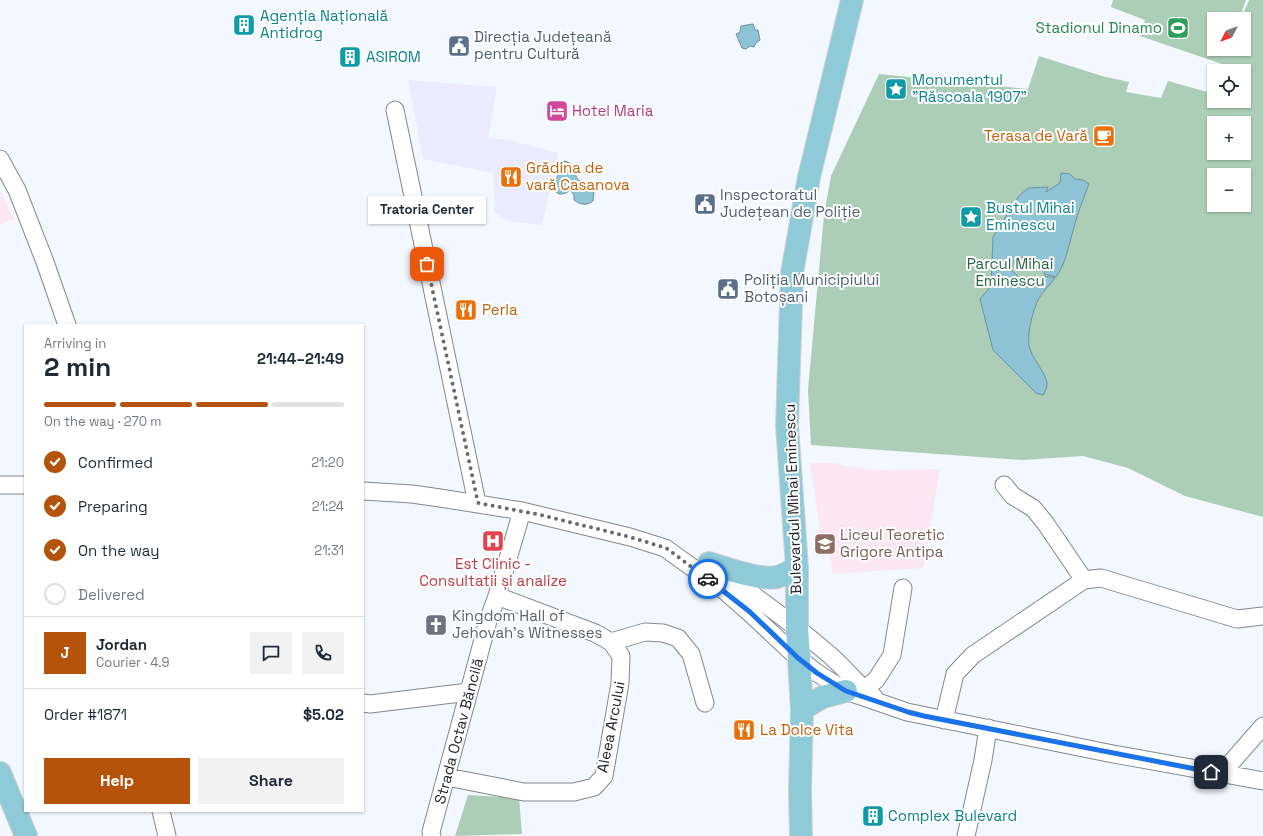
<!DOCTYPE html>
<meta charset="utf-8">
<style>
:root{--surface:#fff;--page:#f2f2f3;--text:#1f2937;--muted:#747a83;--line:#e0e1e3;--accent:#b45309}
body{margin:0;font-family:"Space Grotesk",sans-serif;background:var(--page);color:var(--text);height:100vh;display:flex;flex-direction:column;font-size:15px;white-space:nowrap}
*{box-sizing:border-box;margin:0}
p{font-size:13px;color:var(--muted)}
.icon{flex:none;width:22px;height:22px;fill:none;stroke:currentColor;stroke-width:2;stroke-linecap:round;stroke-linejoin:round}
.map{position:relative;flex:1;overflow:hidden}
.drawer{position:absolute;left:24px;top:324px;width:340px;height:488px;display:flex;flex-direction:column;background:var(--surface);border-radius:0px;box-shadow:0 1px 3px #0004}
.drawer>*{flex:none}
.needle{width:26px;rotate:228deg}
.buttons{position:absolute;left:1207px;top:12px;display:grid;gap:8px}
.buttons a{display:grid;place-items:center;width:44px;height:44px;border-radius:0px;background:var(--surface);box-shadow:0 1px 3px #0004;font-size:20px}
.pin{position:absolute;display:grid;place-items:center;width:34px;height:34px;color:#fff;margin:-17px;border-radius:8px;box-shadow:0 2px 6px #0006}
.courier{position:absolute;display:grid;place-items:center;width:40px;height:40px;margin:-20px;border:3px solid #1a73e8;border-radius:50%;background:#fff;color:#222;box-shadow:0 1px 5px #0007}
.bubble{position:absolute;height:28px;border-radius:0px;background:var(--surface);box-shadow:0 1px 3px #0004;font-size:13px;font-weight:600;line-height:28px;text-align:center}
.head em{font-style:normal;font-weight:600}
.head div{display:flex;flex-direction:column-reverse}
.head{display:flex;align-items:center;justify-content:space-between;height:68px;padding:0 20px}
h1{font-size:26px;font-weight:600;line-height:30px}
.bar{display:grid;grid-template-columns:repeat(4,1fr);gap:6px 4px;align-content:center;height:48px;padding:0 20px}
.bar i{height:5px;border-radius:3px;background:var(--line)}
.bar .active{background:var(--accent)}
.bar p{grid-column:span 4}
.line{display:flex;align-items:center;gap:10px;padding:0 20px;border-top:1px solid var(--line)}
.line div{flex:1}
.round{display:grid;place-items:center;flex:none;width:42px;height:42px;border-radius:0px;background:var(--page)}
ol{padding:0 20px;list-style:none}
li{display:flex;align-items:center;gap:12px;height:44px}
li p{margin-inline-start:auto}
li .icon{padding:4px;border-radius:50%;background:var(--accent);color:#fff;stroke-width:4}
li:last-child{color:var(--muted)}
li i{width:22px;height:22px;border:2px solid var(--line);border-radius:50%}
.cta{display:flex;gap:8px;margin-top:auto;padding:8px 20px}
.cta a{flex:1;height:46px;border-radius:0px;background:var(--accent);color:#fff;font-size:16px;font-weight:600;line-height:46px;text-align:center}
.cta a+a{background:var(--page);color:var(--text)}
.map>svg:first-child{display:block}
</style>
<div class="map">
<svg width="1263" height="836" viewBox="0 0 1263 836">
<rect width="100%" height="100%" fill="#f3f7ff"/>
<path fill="#ecebfd" d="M408 80 497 87 488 138 509 140 558 153 542 225 509 221 495 213 493 173 423 159Z"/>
<path fill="#fbe6f4" d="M0 190 14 219 0 225Z
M810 463H836L850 467 877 470 940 469 923 568 832 574 831 555 821 553 819 523Z"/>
<path fill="#accdb6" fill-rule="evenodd" d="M1113 0H1246L1239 19H1214V49H1244V19H1241L1249 0H1263V517L1185 496 1128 468 1083 456 1023 460 811 445 808 390 824 215 831 176 879 74 1028 89 1039 56 1102 76 1129 82 1126 92 1161 98 1168 81 1211 93 1214 86V101H1244V71H1220L1222 64 1140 36 1145 20 1111 7ZM1214 123H1244V153H1214ZM1214 175H1244V205H1214Z
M468 795 519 798 522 834 455 836Z"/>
<path fill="#8fc4d6" stroke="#6d93a0" d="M753 24 755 30H758L760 40 756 43 754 47 750 46 746 49 742 48 736 34 740 32 741 26Z
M564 161C576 163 573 172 578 180L591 187 594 192 593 201C586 206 581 205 574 200V195L570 190C562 197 554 195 553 184 554 180 557 178 558 175 560 168 555 167 564 161Z
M1061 173 1070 174 1075 179 1083 180 1089 184C1083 199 1077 215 1073 231 1068 247 1066 263 1056 277L1044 274 1046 267C1035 255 1028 254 1014 260L1011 270 1017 275 1018 281 1026 287 1043 276 1055 278C1050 285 1042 292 1038 300 1033 311 1027 332 1029 345 1030 357 1047 373 1047 384 1047 388 1045 392 1043 395L1036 393 993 350 980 299 991 286 993 237 1019 196 1028 188 1048 187 1046 192 1060 183Z"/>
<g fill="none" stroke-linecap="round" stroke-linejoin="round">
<g stroke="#83878e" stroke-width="19">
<path id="minor" d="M395 110 477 503
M0 159 17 190 45 262 67 325
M0 485H25
M1004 485 1013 496 1033 508 1046 524 1084 580
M363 491 412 494 440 498 522 511 630 537 665 548 725 591 750 613 798 658 817 673 846 691 907 712 1108 753 1263 781
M718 570C755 596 791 622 825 651 843 665 856 684 874 697
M611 642 645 632 663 633 678 638 691 654 705 703
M864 689 876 680 892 655 903 588
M363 703 370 704 469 692
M944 720 955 674 973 655 1084 580 1101 578 1237 619 1263 616
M1222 773 1263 726
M447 777 524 792H574L594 787 604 776 620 683 621 656 611 642 595 633 497 596
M161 811 167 836
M432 836 431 832 488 621 497 596 522 511
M966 836 983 760 988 728"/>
</g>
<g stroke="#d2d2d3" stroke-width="24">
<path id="major" d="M709 563C725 568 761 581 777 577 784 575 790 571 797 568
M802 709 823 697 846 691
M0 773 26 836
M801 836 800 791 802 709 797 627V568L787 425 792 273 809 177 852 0"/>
</g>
<use href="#minor" stroke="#fff" stroke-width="17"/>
<use href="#major" stroke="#8ecad7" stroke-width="22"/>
</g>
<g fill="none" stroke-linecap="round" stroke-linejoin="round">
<path stroke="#696b70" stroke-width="4" stroke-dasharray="0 7.2" d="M427 264 478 503 541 515 630 537 666 548 708 579"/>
<path stroke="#1a73e8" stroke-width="5" d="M708 579 750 612 798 658 817 673 846 691 908 712 924 716 1211 772"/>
</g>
<defs>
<g id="building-square" transform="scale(1.15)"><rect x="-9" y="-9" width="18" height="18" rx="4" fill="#0f9aa8" stroke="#fff"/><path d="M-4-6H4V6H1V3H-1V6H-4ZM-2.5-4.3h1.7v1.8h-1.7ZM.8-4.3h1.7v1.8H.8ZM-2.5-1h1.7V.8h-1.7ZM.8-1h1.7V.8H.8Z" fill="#fff"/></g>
<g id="stadium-square" transform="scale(1.15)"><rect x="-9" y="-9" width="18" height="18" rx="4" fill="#2e9e5b" stroke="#fff"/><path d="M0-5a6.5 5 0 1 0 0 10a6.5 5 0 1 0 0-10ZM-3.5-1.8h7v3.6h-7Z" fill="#fff"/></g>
<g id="civic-square" transform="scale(1.15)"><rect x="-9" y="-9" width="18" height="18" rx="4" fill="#5c6f8a" stroke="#fff"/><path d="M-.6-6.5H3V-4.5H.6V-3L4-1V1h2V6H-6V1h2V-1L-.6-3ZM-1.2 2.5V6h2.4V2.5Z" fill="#fff"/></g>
<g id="sight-square" transform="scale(1.15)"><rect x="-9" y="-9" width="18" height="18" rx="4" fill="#0f9aa8" stroke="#fff"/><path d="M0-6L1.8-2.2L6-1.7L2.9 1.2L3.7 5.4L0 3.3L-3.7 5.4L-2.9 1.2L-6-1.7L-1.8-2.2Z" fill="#fff"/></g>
<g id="hotel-square" transform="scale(1.15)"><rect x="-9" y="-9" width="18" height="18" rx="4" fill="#d1479c" stroke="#fff"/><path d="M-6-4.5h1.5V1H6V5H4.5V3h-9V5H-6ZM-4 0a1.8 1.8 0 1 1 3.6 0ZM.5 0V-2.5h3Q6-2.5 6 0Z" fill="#fff"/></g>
<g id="cafe-square" transform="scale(1.15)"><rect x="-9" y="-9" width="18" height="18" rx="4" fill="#e8710a" stroke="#fff"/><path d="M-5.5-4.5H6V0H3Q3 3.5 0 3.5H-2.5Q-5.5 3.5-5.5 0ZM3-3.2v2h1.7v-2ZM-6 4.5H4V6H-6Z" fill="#fff"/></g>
<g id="restaurant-square" transform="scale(1.15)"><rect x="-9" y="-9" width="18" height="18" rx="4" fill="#e8710a" stroke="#fff"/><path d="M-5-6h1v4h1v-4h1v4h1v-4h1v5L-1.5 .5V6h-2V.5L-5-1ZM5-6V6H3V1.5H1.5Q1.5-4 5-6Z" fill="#fff"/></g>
<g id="hospital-square" transform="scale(1.15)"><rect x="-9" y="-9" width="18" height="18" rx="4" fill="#e0444e" stroke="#fff"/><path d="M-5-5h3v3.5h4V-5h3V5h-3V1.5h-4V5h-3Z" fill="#fff"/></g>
<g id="university-square" transform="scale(1.15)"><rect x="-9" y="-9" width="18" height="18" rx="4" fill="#8d6e63" stroke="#fff"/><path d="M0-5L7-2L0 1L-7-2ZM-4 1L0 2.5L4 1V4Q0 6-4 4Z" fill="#fff"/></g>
<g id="church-square" transform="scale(1.15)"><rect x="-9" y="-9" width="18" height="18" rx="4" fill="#6b7280" stroke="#fff"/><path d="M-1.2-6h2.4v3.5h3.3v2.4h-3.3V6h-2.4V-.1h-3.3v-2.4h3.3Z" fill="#fff"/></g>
</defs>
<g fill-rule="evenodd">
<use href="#building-square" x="244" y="25"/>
<use href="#stadium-square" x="1178" y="28"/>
<use href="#civic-square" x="459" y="46"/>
<use href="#building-square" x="350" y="57"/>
<use href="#sight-square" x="896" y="89"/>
<use href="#hotel-square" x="557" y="111"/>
<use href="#cafe-square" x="1104" y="136"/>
<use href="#restaurant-square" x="511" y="177"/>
<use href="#civic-square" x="705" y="204"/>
<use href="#sight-square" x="971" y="217"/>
<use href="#civic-square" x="728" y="289"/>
<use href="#restaurant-square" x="466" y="310"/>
<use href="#hospital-square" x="493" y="541"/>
<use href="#university-square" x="825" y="544"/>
<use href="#church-square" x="436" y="625"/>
<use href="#restaurant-square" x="744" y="730"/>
<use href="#building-square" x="873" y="816"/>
</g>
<g text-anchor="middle" stroke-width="4" stroke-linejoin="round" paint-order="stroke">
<g font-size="15" fill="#0d838f" stroke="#fff" text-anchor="start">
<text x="260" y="21">Agenția Națională<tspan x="260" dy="17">Antidrog</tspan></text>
<text x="366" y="62">ASIROM</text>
<text x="912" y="85">Monumentul<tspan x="912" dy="17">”Răscoala 1907”</tspan></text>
<text x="986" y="213">Bustul Mihai<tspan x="986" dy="17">Eminescu</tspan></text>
<text x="888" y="821">Complex Bulevard</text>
</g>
<g font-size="15" fill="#27864d" stroke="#fff" text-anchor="end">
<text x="1162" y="33">Stadionul Dinamo</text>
</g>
<g font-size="15" fill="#4e5e75" stroke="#fff" text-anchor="start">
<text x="474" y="42">Direcția Județeană<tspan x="474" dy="17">pentru Cultură</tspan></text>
<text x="720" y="200">Inspectoratul<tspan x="720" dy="17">Județean de Poliție</tspan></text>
<text x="744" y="285">Poliția Municipiului<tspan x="744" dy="17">Botoșani</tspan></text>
</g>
<g font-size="15" fill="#b23c85" stroke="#fff" text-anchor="start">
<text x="572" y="116">Hotel Maria</text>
</g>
<g font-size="15" fill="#c56008" stroke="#fff" text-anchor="start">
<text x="1088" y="141" text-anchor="end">Terasa de Vară</text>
<text x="526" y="173">Grădina de<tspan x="526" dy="17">vară Casanova</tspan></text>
<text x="482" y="315">Perla</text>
<text x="760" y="735">La Dolce Vita</text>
</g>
<g font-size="15" fill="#266741" stroke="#fff">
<text x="1010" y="269">Parcul Mihai<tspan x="1010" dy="17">Eminescu</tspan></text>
</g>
<g font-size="15" fill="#1e2023" stroke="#fff">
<text transform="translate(793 499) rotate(-92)" y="5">Bulevardul Mihai Eminescu</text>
<text transform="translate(611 727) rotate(-79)" y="5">Aleea Arcului</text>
<text transform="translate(459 731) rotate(-75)" y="5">Strada Octav Băncilă</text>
</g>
<g font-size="15" fill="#785e54" stroke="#fff" text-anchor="start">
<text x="840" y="540">Liceul Teoretic<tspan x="840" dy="17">Grigore Antipa</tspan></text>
</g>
<g font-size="15" fill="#be3a42" stroke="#fff">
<text x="493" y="569">Est Clinic -<tspan x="493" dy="17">Consultatii și analize</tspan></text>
</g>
<g font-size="15" fill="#5b616d" stroke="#fff" text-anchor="start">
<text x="452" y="621">Kingdom Hall of<tspan x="452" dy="17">Jehovah's Witnesses</tspan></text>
</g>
</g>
</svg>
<div class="buttons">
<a><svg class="needle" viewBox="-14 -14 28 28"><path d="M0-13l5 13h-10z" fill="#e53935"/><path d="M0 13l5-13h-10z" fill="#747a83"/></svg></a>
<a><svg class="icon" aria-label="locate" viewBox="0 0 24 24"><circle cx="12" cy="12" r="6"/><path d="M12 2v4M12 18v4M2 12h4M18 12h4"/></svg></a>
<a>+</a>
<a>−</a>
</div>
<div class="pin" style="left:427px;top:264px;background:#ea580c"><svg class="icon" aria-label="bag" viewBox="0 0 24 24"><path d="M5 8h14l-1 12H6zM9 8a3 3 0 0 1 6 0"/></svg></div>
<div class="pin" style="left:1211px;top:772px;background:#1f2937"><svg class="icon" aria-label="home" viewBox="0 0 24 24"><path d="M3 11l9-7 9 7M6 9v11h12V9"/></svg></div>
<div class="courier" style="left:708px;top:579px"><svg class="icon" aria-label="car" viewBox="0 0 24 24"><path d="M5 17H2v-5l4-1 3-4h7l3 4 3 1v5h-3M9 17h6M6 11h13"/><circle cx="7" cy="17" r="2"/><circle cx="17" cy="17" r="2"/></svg></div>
<div class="bubble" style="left:368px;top:196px;width:118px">Tratoria Center</div>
<section class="drawer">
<div class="head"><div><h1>2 min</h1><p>Arriving in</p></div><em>21:44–21:49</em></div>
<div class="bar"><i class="active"></i><i class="active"></i><i class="active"></i><i></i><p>On the way · 270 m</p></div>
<ol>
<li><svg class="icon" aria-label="check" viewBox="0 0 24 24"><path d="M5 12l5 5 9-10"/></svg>Confirmed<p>21:20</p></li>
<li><svg class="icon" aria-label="check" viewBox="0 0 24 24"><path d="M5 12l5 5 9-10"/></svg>Preparing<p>21:24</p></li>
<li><svg class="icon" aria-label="check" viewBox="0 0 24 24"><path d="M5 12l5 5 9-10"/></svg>On the way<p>21:31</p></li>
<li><i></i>Delivered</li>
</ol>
<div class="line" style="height:72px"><b class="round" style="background:var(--accent);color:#fff">J</b><div><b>Jordan</b><p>Courier · 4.9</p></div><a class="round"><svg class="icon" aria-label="chat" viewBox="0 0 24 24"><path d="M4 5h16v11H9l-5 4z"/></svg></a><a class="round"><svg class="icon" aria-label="phone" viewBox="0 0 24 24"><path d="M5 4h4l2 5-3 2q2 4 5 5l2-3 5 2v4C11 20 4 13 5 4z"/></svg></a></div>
<div class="line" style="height:52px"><div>Order #1871</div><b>$5.02</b></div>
<div class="cta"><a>Help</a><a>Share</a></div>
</section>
</div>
